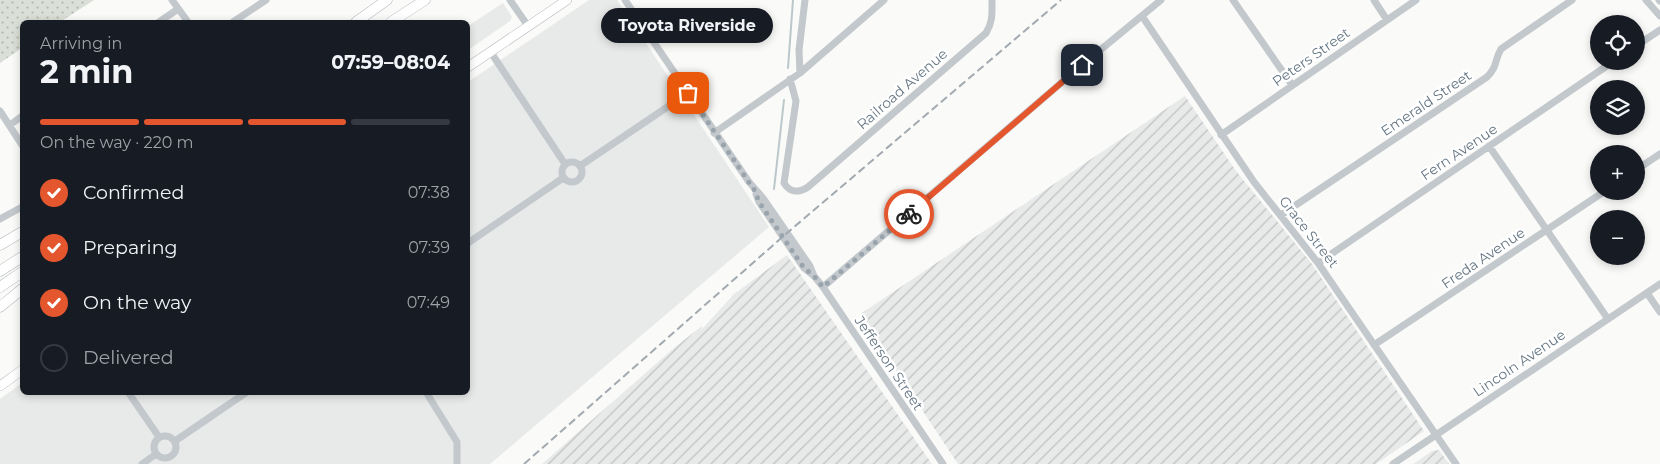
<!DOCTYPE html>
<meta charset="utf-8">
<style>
:root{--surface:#171b24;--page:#20242c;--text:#f1f3f6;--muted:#9ea1a6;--line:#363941;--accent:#e4572e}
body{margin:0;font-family:Montserrat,sans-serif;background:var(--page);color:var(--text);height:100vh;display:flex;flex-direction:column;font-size:19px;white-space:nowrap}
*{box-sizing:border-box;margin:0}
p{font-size:16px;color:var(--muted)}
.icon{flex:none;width:28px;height:28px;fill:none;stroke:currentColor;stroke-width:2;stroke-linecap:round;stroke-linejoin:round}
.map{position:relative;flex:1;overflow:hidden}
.details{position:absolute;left:20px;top:20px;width:450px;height:375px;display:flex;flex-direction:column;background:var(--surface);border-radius:8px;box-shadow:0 2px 8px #0003}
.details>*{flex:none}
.fabs{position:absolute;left:1590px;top:15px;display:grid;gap:10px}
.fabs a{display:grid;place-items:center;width:55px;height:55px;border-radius:50%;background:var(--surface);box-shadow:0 2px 8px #0003;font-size:25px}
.pin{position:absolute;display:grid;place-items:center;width:42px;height:42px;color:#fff;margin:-21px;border-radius:10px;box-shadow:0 2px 8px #0006}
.courier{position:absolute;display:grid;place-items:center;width:50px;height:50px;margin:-25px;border:4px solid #e4572e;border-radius:50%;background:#fff;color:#222;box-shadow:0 1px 6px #0007}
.bubble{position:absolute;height:35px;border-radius:18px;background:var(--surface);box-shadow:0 2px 8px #0003;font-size:16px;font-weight:700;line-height:35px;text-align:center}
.headline em{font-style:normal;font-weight:700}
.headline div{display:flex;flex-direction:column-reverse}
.headline{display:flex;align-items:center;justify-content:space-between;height:85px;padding:0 20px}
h1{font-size:32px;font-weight:700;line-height:38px}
.bar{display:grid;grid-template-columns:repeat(4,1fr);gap:8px 5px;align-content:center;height:60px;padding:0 20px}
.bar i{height:6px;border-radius:4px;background:var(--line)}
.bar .selected{background:var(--accent)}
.bar p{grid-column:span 4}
ol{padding:0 20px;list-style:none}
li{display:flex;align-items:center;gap:15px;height:55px}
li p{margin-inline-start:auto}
li .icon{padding:5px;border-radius:50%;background:var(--accent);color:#fff;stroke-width:4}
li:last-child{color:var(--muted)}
li i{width:28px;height:28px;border:2px solid var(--line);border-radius:50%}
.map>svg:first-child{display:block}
</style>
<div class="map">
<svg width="1660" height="464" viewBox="0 0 1660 464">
<defs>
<pattern id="industrial-furrows" width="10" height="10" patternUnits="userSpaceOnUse" patternTransform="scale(1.25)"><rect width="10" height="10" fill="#e8e9e9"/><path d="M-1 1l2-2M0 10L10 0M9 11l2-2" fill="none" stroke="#c0c1c2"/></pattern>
<pattern id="park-dots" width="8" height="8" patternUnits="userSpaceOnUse" patternTransform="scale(1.25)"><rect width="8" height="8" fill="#dadfd7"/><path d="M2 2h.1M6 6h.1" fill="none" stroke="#b4b9b4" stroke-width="1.8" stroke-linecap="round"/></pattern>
</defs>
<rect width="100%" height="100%" fill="#fafaf8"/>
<path fill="#e8e9e9" d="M589 0H617L769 227 490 464H0V399L22 383V392H468V82Z
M503 3 512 17 510 21 468 50V26Z"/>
<path fill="url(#industrial-furrows)" d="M1185 96 1236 171 1312 264 1424 431 1376 464H958L859 315Z
M787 255 932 464H542L675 347 702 326V329L734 294Z
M1439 450 1449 464H1413L1432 451Z"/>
<path fill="url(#park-dots)" d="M0 0H94L60 22H22V48L0 63Z"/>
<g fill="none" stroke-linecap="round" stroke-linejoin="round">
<path stroke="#bbc7cb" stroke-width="2" d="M788 68 793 0
M774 189 784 100"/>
<g stroke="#b5babe" stroke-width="10">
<path id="major" d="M468 67 567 0
M0 386 22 370"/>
</g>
<g stroke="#b4b9bd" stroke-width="11">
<path id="highway" d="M356 22 387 0
M391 22 425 0
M0 245 22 232
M0 271 22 257
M0 287 22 272
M0 307 22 289"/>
</g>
<path stroke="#c3c8cc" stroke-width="7" d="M172 0 188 22
M510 0 528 26
M625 0 749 182 763 198 810 266 814 276
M1233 0 1292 85
M1374 0 1387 20
M1646 0 1660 16
M1659 0 1660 1
M1142 16 1254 182 1318 263 1456 464
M159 22 178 9
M233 22 266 0
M1636 46 1660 30
M490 51 565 164
M800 73 799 50 805 0
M790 79 796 101 784 183C790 193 799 193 808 187L986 33C993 22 992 13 992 0
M0 111 22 145
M10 125 22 116
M714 133 800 73 884 0
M1221 135 1416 0
M1489 146 1608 319
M562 172a10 10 0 1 1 20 0a10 10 0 1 1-20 0Z
M580 166 688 93
M1636 170 1660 154
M756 194 759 202 804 268 814 276 823 287 943 464
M1281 215 1487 77C1498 66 1494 61 1501 49L1572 0
M0 219 22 207
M468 243 563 178
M1318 263 1614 61
M823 287 1082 65 1161 0
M1647 293 1660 312
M1374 345 1605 191
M128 392 159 437
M426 392 457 442V464
M154 447a11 11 0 1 1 22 0a11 11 0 1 1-22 0Z
M175 441 247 392
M142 464 156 454
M1393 464 1660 284"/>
<use href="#major" stroke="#fff" stroke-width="9"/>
<use href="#highway" stroke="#fff" stroke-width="10"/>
<path stroke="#a2aab0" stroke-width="2" stroke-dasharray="8 4" stroke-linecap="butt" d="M524 464 787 233 1061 0"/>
</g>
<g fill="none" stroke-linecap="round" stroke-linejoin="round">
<path stroke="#99a4ac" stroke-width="5" stroke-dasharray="0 9" d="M688 93 755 191 759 202 793 252 804 268 814 276 823 287 909 214"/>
<path stroke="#e4572e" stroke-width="6" d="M909 214 1082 65"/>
</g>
<g text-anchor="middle" stroke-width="5" stroke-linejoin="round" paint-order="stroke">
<g font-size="14" fill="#657683" stroke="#fff">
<text transform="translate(1311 57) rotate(-35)" y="5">Peters Street</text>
<text transform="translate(902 89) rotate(-41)" y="5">Railroad Avenue</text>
<text transform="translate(1426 103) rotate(-34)" y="5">Emerald Street</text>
<text transform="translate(1459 152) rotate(-34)" y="5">Fern Avenue</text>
<text transform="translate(1309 232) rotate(52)" y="5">Grace Street</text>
<text transform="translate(1483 258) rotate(-34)" y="5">Freda Avenue</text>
<text transform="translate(889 363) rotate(56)" y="5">Jefferson Street</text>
<text transform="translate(1519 363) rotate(-34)" y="5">Lincoln Avenue</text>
</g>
</g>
</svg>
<div class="fabs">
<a><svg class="icon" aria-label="locate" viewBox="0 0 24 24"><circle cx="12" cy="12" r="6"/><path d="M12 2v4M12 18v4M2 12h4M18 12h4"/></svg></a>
<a><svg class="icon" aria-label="layers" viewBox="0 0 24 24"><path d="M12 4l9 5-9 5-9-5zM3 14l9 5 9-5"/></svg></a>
<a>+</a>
<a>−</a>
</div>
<div class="pin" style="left:688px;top:93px;background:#ea580c"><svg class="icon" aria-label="bag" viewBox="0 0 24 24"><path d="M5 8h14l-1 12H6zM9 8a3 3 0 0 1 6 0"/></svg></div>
<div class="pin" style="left:1082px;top:65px;background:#1f2937"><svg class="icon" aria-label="home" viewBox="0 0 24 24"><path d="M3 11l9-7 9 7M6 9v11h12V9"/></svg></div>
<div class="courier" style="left:909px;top:214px"><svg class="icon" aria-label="bike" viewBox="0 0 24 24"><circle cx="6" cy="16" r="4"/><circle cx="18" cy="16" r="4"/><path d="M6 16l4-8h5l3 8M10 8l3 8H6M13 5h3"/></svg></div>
<div class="bubble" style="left:601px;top:8px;width:172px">Toyota Riverside</div>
<section class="details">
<div class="headline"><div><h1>2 min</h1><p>Arriving in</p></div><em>07:59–08:04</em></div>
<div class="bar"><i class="selected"></i><i class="selected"></i><i class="selected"></i><i></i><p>On the way · 220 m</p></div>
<ol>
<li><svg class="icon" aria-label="check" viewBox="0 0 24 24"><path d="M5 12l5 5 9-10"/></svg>Confirmed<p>07:38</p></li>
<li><svg class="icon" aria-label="check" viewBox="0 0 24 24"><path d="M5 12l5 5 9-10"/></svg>Preparing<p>07:39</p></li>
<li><svg class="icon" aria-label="check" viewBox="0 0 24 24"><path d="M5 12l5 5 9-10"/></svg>On the way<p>07:49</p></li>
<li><i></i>Delivered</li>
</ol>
</section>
</div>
